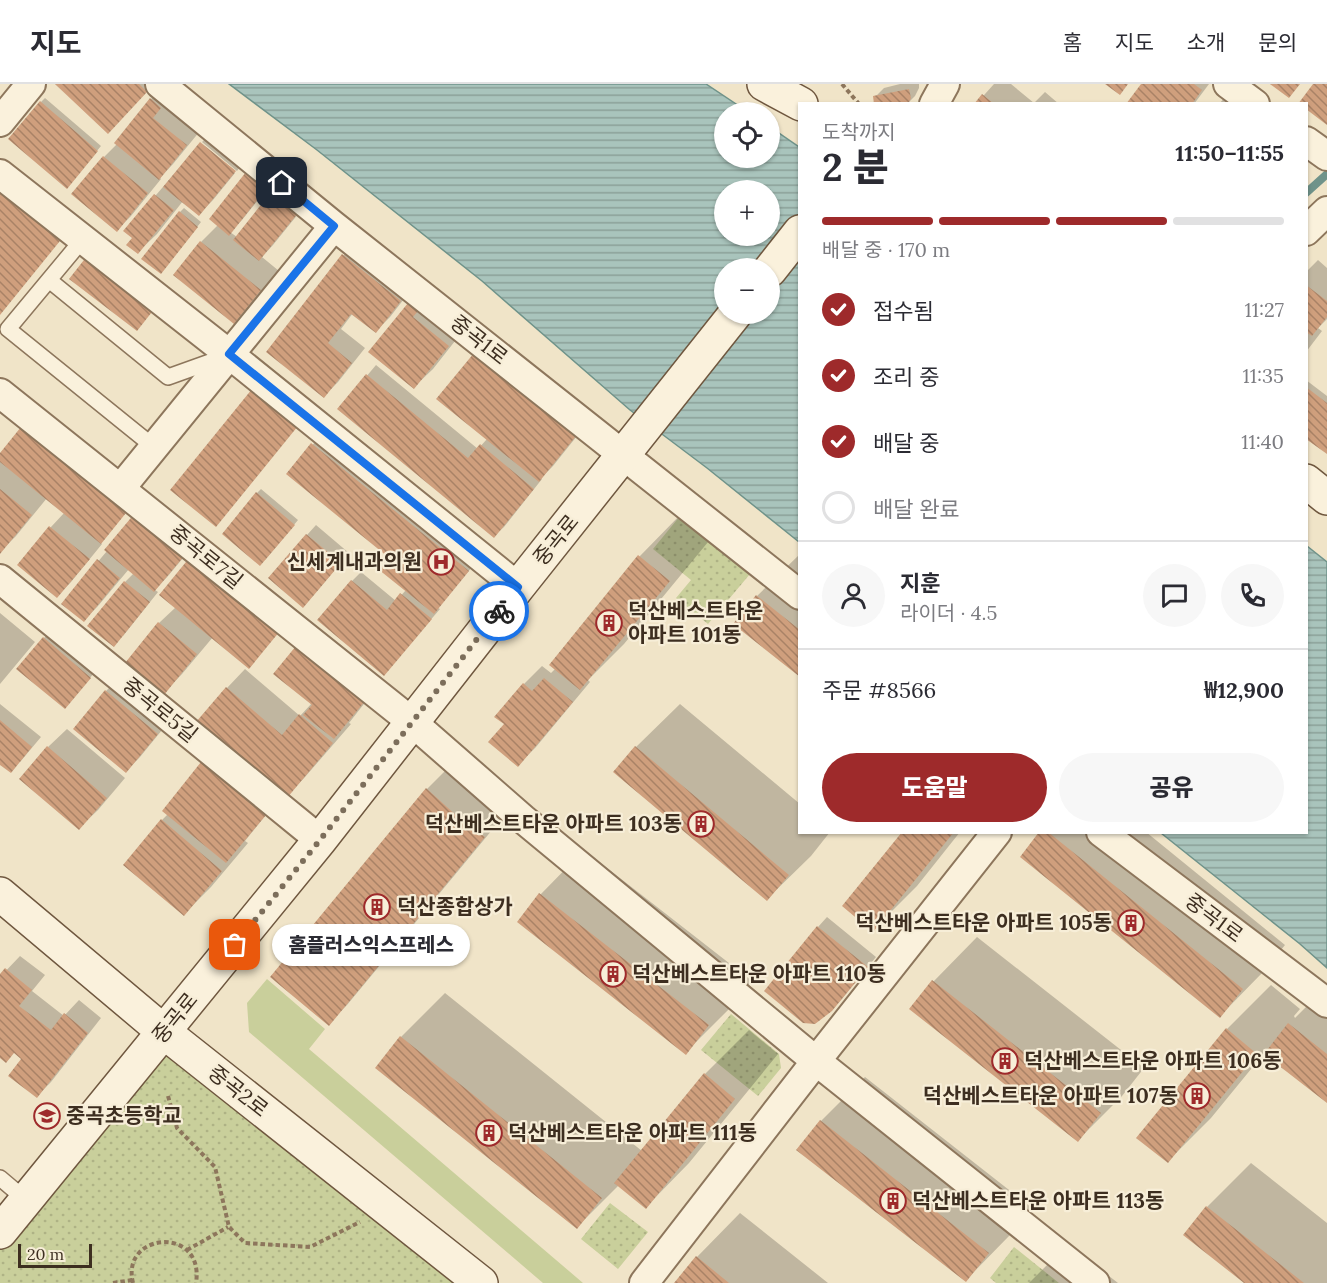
<!DOCTYPE html>
<html lang="ko">
<meta charset="utf-8">
<style>
:root{--surface:#fff;--page:#f7f7f7;--text:#2b2b33;--muted:#7c7c81;--line:#e1e1e2;--accent:#9e2a2b}
body{margin:0;font-family:Lora,"Noto Sans KR",serif;background:var(--page);color:var(--text);height:100vh;display:flex;flex-direction:column;font-size:22px;white-space:nowrap}
*{box-sizing:border-box;margin:0}
p{font-size:20px;color:var(--muted)}
.icon{flex:none;width:33px;height:33px;fill:none;stroke:currentColor;stroke-width:2;stroke-linecap:round;stroke-linejoin:round}
.map{position:relative;flex:1;overflow:hidden}
.details{position:absolute;left:798px;top:18px;width:510px;height:732px;display:flex;flex-direction:column;background:var(--surface);border-radius:0px;box-shadow:0 2px 4px #0004}
.details>*{flex:none}
.controls{position:absolute;left:714px;top:18px;display:grid;gap:12px}
.controls a{display:grid;place-items:center;width:66px;height:66px;border-radius:50%;background:var(--surface);box-shadow:0 2px 4px #0004;font-size:30px}
.scale{position:absolute;left:18px;bottom:15px;width:74px;box-sizing:border-box;padding-left:6px;border:3px solid #3d2e20;border-top:0;font-size:16px;line-height:21px;white-space:nowrap;color:#3d2e20;-webkit-text-stroke:4px #f7eed8;paint-order:stroke}
.pin{position:absolute;display:grid;place-items:center;width:51px;height:51px;color:#fff;margin:-26px;border-radius:12px;box-shadow:0 3px 9px #0006}
.courier{position:absolute;display:grid;place-items:center;width:60px;height:60px;margin:-30px;border:4px solid #1a73e8;border-radius:50%;background:#fff;color:#222;box-shadow:0 2px 8px #0007}
.bubble{position:absolute;height:42px;border-radius:21px;background:var(--surface);box-shadow:0 2px 4px #0004;font-size:20px;font-weight:800;line-height:42px;text-align:center}
.summary em{font-style:normal;font-weight:800}
.summary div{display:flex;flex-direction:column-reverse}
.summary{display:flex;align-items:center;justify-content:space-between;height:102px;padding:0 24px}
h1{font-size:39px;font-weight:800;line-height:45px}
.bar{display:grid;grid-template-columns:repeat(4,1fr);gap:9px 6px;align-content:center;height:72px;padding:0 24px}
.bar i{height:8px;border-radius:4px;background:var(--line)}
.bar .current{background:var(--accent)}
.bar p{grid-column:span 4}
.line{display:flex;align-items:center;gap:15px;padding:0 24px;border-top:2px solid var(--line)}
.line div{flex:1}
.round{display:grid;place-items:center;flex:none;width:63px;height:63px;border-radius:32px;background:var(--page)}
ol{padding:0 24px;list-style:none}
li{display:flex;align-items:center;gap:18px;height:66px}
li p{margin-inline-start:auto}
li .icon{padding:6px;border-radius:50%;background:var(--accent);color:#fff;stroke-width:4}
li:last-child{color:var(--muted)}
li i{width:33px;height:33px;border:3px solid var(--line);border-radius:50%}
.cta{display:flex;gap:12px;margin-top:auto;padding:12px 24px}
.cta a{flex:1;height:69px;border-radius:36px;background:var(--accent);color:#fff;font-size:24px;font-weight:800;line-height:69px;text-align:center}
.cta a+a{background:var(--page);color:var(--text)}
header{display:flex;align-items:center;gap:36px;box-sizing:border-box;height:84px;padding:0 30px;background:var(--surface);border-bottom:2px solid var(--line)}
header strong{font-size:28px}
nav{display:flex;gap:33px;margin-inline-start:auto;font-size:21px}
.map>svg:first-child{display:block}
</style>
<header>
<strong>지도</strong>
<nav><a>홈</a><a>지도</a><a>소개</a><a>문의</a></nav>
</header>
<div class="map">
<svg width="1327" height="1199" viewBox="0 0 1327 1199">
<defs>
<pattern id="park-dots" width="8" height="8" patternUnits="userSpaceOnUse" patternTransform="scale(1.5)"><rect width="8" height="8" fill="#c9cf9b"/><path d="M2 2h.1M6 6h.1" fill="none" stroke="#aeb285" stroke-width="1.8" stroke-linecap="round"/></pattern>
<pattern id="water-rules" width="6" height="5" patternUnits="userSpaceOnUse" patternTransform="scale(1.5)"><rect width="6" height="5" fill="#a9c4bc"/><path d="M0 2.5h6" fill="none" stroke="#8ba098"/></pattern>
<pattern id="building-back-hatch" width="6" height="6" patternUnits="userSpaceOnUse" patternTransform="scale(1.5)"><rect width="6" height="6" fill="#cf9f7d"/><path d="M-1 5l2 2M0 0l6 6M5-1l2 2" fill="none" stroke="#a98266"/></pattern>
</defs>
<rect width="100%" height="100%" fill="#f0e4c8"/>
<path fill="#c9cf9b" d="M267 895 325 945 309 965 583 1199H543L249 948 247 919Z"/>
<path fill="url(#park-dots)" d="M680 432 750 490 708 540 676 514 691 496 653 465Z
M731 930 779 970 781 984 758 1012 701 966Z
M164 948 481 1199H0V1148Z
M610 1119 648 1148 618 1185 581 1155Z
M1014 1163 1059 1199H996L990 1194Z"/>
<path fill="url(#water-rules)" stroke="#6f938a" stroke-width="1.5" fill-rule="evenodd" d="M229 0H706L748 28H724V74H770V43L799 63V458L707 384 630 326 482 197 317 66ZM724 106H770V152H724ZM724 184H770V230H724Z
M1307 462 1327 478V884L1300 860 1161 749 1306 748Z"/>
<path fill="#0003" d="M57 0H154L117 39Z
M900 0H919V4L915 12 907 20 875 13 884 4Z
M994 0H1011L1034 19 1045 8 1059 20H976Z
M1143 0H1209L1194 20 1128 19Z
M165 1 200 47 173 80 160 94 161 95 131 132 117 146 104 73 117 60 116 59 151 15Z
M1227 11 1238 20H1219Z
M45 14 101 62 71 98 41 18Z
M215 45 248 72 237 87 202 58Z
M200 60 235 89 213 116 199 130 183 117 157 150 138 168 134 154 125 147Z
M279 90 242 136 230 148 237 153 311 114 273 161 262 173 279 187 253 219 234 238 201 158 218 141 211 135Z
M184 124 201 138 165 184 180 128Z
M357 157 414 202 390 233 376 247 353 229 341 245 365 264 338 298 324 312 268 267 344 171Z
M1318 176 1327 184V235L1318 244 1322 247 1306 268V188Z
M427 201 466 243 433 285 414 303 370 268 409 220Z
M376 281 478 365 487 355 589 337 553 382 541 394 542 395 504 443 494 452 339 325Z
M1306 296 1327 312V368L1306 353Z
M321 351 477 477 438 524 440 525 384 590 352 497 361 488 396 517 406 506 390 472 288 390Z
M0 372 102 460 71 498 57 512 19 481 51 443 65 428 47 414 16 452 0 468Z
M261 405 298 436 265 476 257 409Z
M683 428 713 452 624 560 588 596 590 598 536 663 518 681 506 640 524 600 542 582 551 589 556 584 551 581 640 472Z
M316 441 349 469 312 513 307 451Z
M198 456 168 492 155 506 158 508 123 552 125 498 134 489 129 485 98 522 84 536 63 519 107 467Z
M800 470V591L735 540 757 512Z
M176 523 213 553 182 590 164 609 159 539Z
M0 529 35 558 0 600Z
M48 550 94 589 69 619 44 554Z
M245 585 300 632 312 619 378 602 349 639 351 640 305 693 287 712 227 604Z
M120 593 171 635 140 673 126 687 106 607Z
M0 620 41 653 20 678 0 679Z
M680 620 800 720V748H830L811 772 767 815 636 663Z
M67 645 125 694 98 726 79 744 48 663Z
M216 665 278 716 245 757 248 759 211 803 184 830 162 736 168 730 164 727 203 679Z
M446 686 477 714 502 734 347 921 328 940 272 893 427 705Z
M904 748H960L917 802 873 846Z
M1041 748H1146L1285 861 1263 888 1220 932Z
M584 766 752 897 729 925 685 969 519 838 541 810Z
M827 833 876 873 841 916 831 926 766 907 818 843Z
M977 853 1144 984 1122 1012 1078 1056 911 925 934 897Z
M20 872 45 891 32 907 64 932 79 916 101 934 51 998 37 1012 24 974 15 968 0 972V893Z
M1271 901 1300 925 1294 932 1295 934 1327 902V1017L1265 968 1211 1034 1168 1077 1227 945Z
M445 909 642 1067 705 990 749 946 778 970 689 1079 646 1123 619 1101 577 1143 377 983 401 953Z
M865 993 1032 1124 1009 1152 966 1196 821 1037Z
M1251 1079 1327 1139V1199H1246L1185 1151 1207 1123Z
M740 1129 828 1199H676L697 1173Z
M1053 1175 1082 1199H1029Z
M1109 1192 1118 1199H1102Z"/>
<g fill="none" stroke-linecap="round" stroke-linejoin="round">
<path stroke="#6f938a" stroke-width="8" d="M1306 109 1327 90"/>
</g>
<path fill="url(#building-back-hatch)" d="M55 0H139L147 8 108 50Z
M1105 0H1128L1120 11Z
M1141 0H1194L1202 6 1192 20H1126Z
M1270 0H1300L1289 14Z
M1313 0H1327V41L1306 25V20H1298Z
M909 5 911 14 908 20H874L873 12Z
M982 10 994 20H974Z
M150 14 161 24 153 34 187 61 159 96 114 59Z
M40 17 98 67 67 105 8 55Z
M200 58 236 87 199 132 163 103Z
M103 72 148 109 117 148 71 110Z
M246 88 266 105 229 152 209 135Z
M0 102 64 152 0 231Z
M271 108 298 129 259 177 233 156Z
M154 110 174 126 138 170 126 161 132 154 123 147Z
M179 127 198 143 161 190 141 175Z
M200 157 261 206 234 240 173 191Z
M91 167 159 219 137 247 69 195Z
M342 170 401 217 376 249 351 230 328 259 352 279 324 314 266 268Z
M1306 201 1327 217V233L1312 252 1306 248Z
M408 219 418 227 413 233 449 262 414 305 368 268Z
M474 269 576 352 539 398 436 315Z
M366 290 468 374 480 360 534 405 494 454 337 325Z
M1306 303 1327 319V370L1306 355Z
M252 305 298 342 216 443 170 406Z
M25 338 130 424 101 460 0 378V369Z
M311 359 469 487 434 530 378 485 388 473 286 390Z
M0 405 32 431 0 470Z
M256 408 295 441 260 482 222 450Z
M135 429 185 471 154 508 104 466Z
M49 442 90 475 57 514 17 481Z
M306 450 341 479 303 524 268 494Z
M638 471 670 497 580 606 549 581Z
M190 473 280 547 249 585 159 511Z
M97 475 120 494 84 538 61 520Z
M351 496 387 526 400 509 432 535 384 592 317 536Z
M124 497 150 518 114 563 87 542Z
M756 511 800 546V593L733 540Z
M158 538 197 570 164 611 125 579Z
M43 553 91 594 65 625 16 585Z
M296 562 365 617 334 655 303 631 312 621 273 590Z
M544 594 573 618 518 683 488 658 504 640 494 633 523 599 532 607Z
M226 603 282 651 299 630 333 659 287 714 196 638Z
M105 606 158 650 126 689 73 645Z
M0 636 32 663 11 689 0 681Z
M47 662 107 714 79 746 19 695Z
M635 662 789 791 767 817 613 688Z
M201 678 266 731 226 779 162 727Z
M426 704 458 733 485 753 329 942 270 893Z
M161 735 222 787 184 832 123 781Z
M902 748H954L873 848 842 822Z
M1039 748H1048L1243 905 1220 934 1020 773Z
M539 809 709 941 686 971 517 838Z
M817 842 868 883 832 927 815 940 803 939 764 907Z
M5 884 32 906 19 922 51 946 64 929 88 949 37 1014 8 992 21 975 14 969 6 979 0 974V890Z
M932 896 1101 1029 1078 1058 909 925Z
M1288 939 1327 970V1019L1264 970Z
M1226 944 1257 970 1168 1079 1136 1054Z
M400 952 602 1114 577 1145 375 984Z
M704 989 735 1015 646 1125 614 1099Z
M820 1036 989 1169 966 1198 796 1066Z
M1206 1122 1304 1199H1244L1183 1151Z
M696 1172 729 1199H674Z"/>
<g fill="none" stroke-linecap="round" stroke-linejoin="round">
<g stroke="#8d765c" stroke-width="18">
<path id="lane" d="M83 155 8 245 154 363
M49 196 168 293 221 274
M0 1094 26 1116"/>
</g>
<g stroke="#8d765c" stroke-width="32">
<path id="street" d="M160 0 334 142 800 511
M1228 0 1255 20
M934 20 945 0
M0 38 31 0
M1306 57 1327 72
M0 90 229 270 518 503
M1306 147 1327 127
M0 309 412 638 523 735 816 977 1095 1199
M120 405 334 142
M0 495 320 756
M1101 748 1327 919
M644 1199 816 977 997 748"/>
</g>
<g stroke="#6f573f" stroke-width="36">
<path id="secondary" d="M764 0 801 20
M770 186 800 148
M1306 397 1327 414
M0 810 164 948 481 1199
M0 1148 320 756 518 503 735 230"/>
</g>
<path stroke="#8d765c" stroke-width="4" stroke-dasharray="4.5 3" stroke-linecap="butt" d="M842 0 859 20
M168 1012 177 1044 215 1083 229 1143 245 1159 310 1163 360 1138
M187 1166 228 1143
M113 1199 132 1196
M133 1199C120 1148 205 1141 196 1199"/>
<use href="#lane" stroke="#faf1dc" stroke-width="15"/>
<use href="#street" stroke="#faf1dc" stroke-width="28"/>
<use href="#secondary" stroke="#faf1dc" stroke-width="33"/>
</g>
<g fill="none" stroke-linecap="round" stroke-linejoin="round">
<path stroke="#7c6e5b" stroke-width="6" stroke-dasharray="0 10.8" d="M235 861 320 756 499 527"/>
<path stroke="#1a73e8" stroke-width="8" d="M282 99 334 142 229 270 518 503 499 527"/>
</g>
<defs>
<g id="hospital-ring" transform="scale(1.35)"><circle r="9.5" fill="#f7eed8" stroke="#9e2a2b" stroke-width="1.5"/><path d="M-5-5h3v3.5h4V-5h3V5h-3V1.5h-4V5h-3Z" fill="#9e2a2b"/></g>
<g id="building-ring" transform="scale(1.35)"><circle r="9.5" fill="#f7eed8" stroke="#9e2a2b" stroke-width="1.5"/><path d="M-4-6H4V6H1V3H-1V6H-4ZM-2.5-4.3h1.7v1.8h-1.7ZM.8-4.3h1.7v1.8H.8ZM-2.5-1h1.7V.8h-1.7ZM.8-1h1.7V.8H.8Z" fill="#9e2a2b"/></g>
<g id="school-ring" transform="scale(1.35)"><circle r="9.5" fill="#f7eed8" stroke="#9e2a2b" stroke-width="1.5"/><path d="M0-5L7-2L0 1L-7-2ZM-4 1L0 2.5L4 1V4Q0 6-4 4Z" fill="#9e2a2b"/></g>
</defs>
<g fill-rule="evenodd">
<use href="#hospital-ring" x="441" y="478"/>
<use href="#building-ring" x="609" y="539"/>
<use href="#building-ring" x="701" y="740"/>
<use href="#building-ring" x="377" y="823"/>
<use href="#building-ring" x="1131" y="839"/>
<use href="#building-ring" x="613" y="890"/>
<use href="#building-ring" x="1005" y="977"/>
<use href="#building-ring" x="1197" y="1012"/>
<use href="#school-ring" x="47" y="1032"/>
<use href="#building-ring" x="489" y="1049"/>
<use href="#building-ring" x="893" y="1117"/>
</g>
<g text-anchor="middle" stroke-width="4.5" stroke-linejoin="round" paint-order="stroke">
<g font-size="21" fill="#3d2e20" stroke="#f7eed8">
<text transform="translate(479 256) rotate(38)" y="7">중곡1로</text>
<text transform="translate(556 456) rotate(-51)" y="7">중곡로</text>
<text transform="translate(206 473) rotate(39)" y="7">중곡로7길</text>
<text transform="translate(160 626) rotate(39)" y="7">중곡로5길</text>
<text transform="translate(1214 834) rotate(37)" y="7">중곡1로</text>
<text transform="translate(175 934) rotate(-51)" y="7">중곡로</text>
<text transform="translate(238 1007) rotate(38)" y="7">중곡2로</text>
</g>
<g font-size="21" font-weight="bold" fill="#3d2e20" stroke="#f7eed8" text-anchor="start">
<text x="422" y="485" text-anchor="end">신세계내과의원</text>
<text x="628" y="534">덕산베스트타운<tspan x="628" dy="24">아파트 101동</tspan></text>
<text x="682" y="747" text-anchor="end">덕산베스트타운 아파트 103동</text>
<text x="397" y="830">덕산종합상가</text>
<text x="1112" y="846" text-anchor="end">덕산베스트타운 아파트 105동</text>
<text x="632" y="897">덕산베스트타운 아파트 110동</text>
<text x="1024" y="984">덕산베스트타운 아파트 106동</text>
<text x="1178" y="1019" text-anchor="end">덕산베스트타운 아파트 107동</text>
<text x="66" y="1039">중곡초등학교</text>
<text x="508" y="1056">덕산베스트타운 아파트 111동</text>
<text x="912" y="1124">덕산베스트타운 아파트 113동</text>
</g>
</g>
</svg>
<div class="controls">
<a><svg class="icon" aria-label="locate" viewBox="0 0 24 24"><circle cx="12" cy="12" r="6"/><path d="M12 2v4M12 18v4M2 12h4M18 12h4"/></svg></a>
<a>+</a>
<a>−</a>
</div>
<div class="scale">20 m</div>
<div class="pin" style="left:235px;top:861px;background:#ea580c"><svg class="icon" aria-label="bag" viewBox="0 0 24 24"><path d="M5 8h14l-1 12H6zM9 8a3 3 0 0 1 6 0"/></svg></div>
<div class="pin" style="left:282px;top:99px;background:#1f2937"><svg class="icon" aria-label="home" viewBox="0 0 24 24"><path d="M3 11l9-7 9 7M6 9v11h12V9"/></svg></div>
<div class="courier" style="left:499px;top:527px"><svg class="icon" aria-label="bike" viewBox="0 0 24 24"><circle cx="6" cy="16" r="4"/><circle cx="18" cy="16" r="4"/><path d="M6 16l4-8h5l3 8M10 8l3 8H6M13 5h3"/></svg></div>
<div class="bubble" style="left:272px;top:840px;width:198px">홈플러스익스프레스</div>
<section class="details">
<div class="summary"><div><h1>2 분</h1><p>도착까지</p></div><em>11:50–11:55</em></div>
<div class="bar"><i class="current"></i><i class="current"></i><i class="current"></i><i></i><p>배달 중 · 170 m</p></div>
<ol>
<li><svg class="icon" aria-label="check" viewBox="0 0 24 24"><path d="M5 12l5 5 9-10"/></svg>접수됨<p>11:27</p></li>
<li><svg class="icon" aria-label="check" viewBox="0 0 24 24"><path d="M5 12l5 5 9-10"/></svg>조리 중<p>11:35</p></li>
<li><svg class="icon" aria-label="check" viewBox="0 0 24 24"><path d="M5 12l5 5 9-10"/></svg>배달 중<p>11:40</p></li>
<li><i></i>배달 완료</li>
</ol>
<div class="line" style="height:108px"><a class="round"><svg class="icon" aria-label="person" viewBox="0 0 24 24"><circle cx="12" cy="8" r="4"/><path d="M4 21q1-7 8-7t8 7"/></svg></a><div><b>지훈</b><p>라이더 · 4.5</p></div><a class="round"><svg class="icon" aria-label="chat" viewBox="0 0 24 24"><path d="M4 5h16v11H9l-5 4z"/></svg></a><a class="round"><svg class="icon" aria-label="phone" viewBox="0 0 24 24"><path d="M5 4h4l2 5-3 2q2 4 5 5l2-3 5 2v4C11 20 4 13 5 4z"/></svg></a></div>
<div class="line" style="height:78px"><div>주문 #8566</div><b>₩12,900</b></div>
<div class="cta"><a>도움말</a><a>공유</a></div>
</section>
</div>
